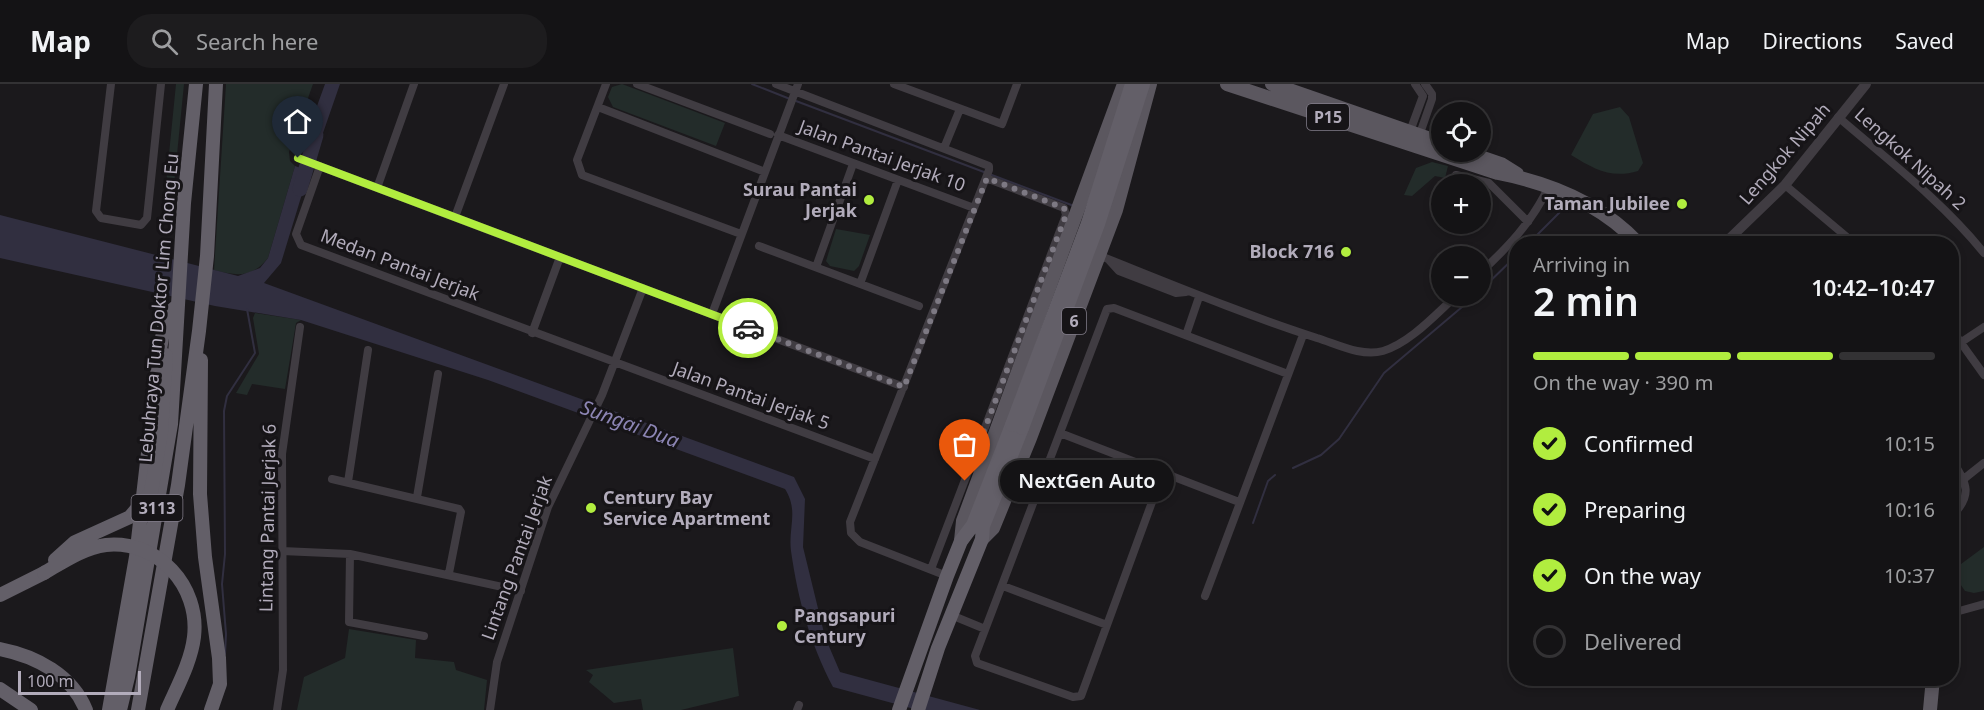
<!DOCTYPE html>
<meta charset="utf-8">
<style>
:root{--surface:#141315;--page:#1d1c1e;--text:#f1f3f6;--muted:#9d9ea0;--line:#333234;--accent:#b1ed3f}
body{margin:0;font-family:"Noto Sans",sans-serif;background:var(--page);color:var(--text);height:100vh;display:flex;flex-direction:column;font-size:22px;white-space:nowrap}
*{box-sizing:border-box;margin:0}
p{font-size:20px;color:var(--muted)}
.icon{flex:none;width:33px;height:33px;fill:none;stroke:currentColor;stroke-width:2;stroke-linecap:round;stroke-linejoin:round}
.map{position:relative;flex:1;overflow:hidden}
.sheet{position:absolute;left:1509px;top:152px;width:450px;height:450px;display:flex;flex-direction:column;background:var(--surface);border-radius:24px;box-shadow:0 3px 9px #0003,0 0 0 2px var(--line)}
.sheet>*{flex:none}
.tools{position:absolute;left:1431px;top:18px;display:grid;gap:12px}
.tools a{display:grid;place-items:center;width:60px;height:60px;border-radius:50%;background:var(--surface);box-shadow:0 3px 9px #0003,0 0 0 2px var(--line);font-size:30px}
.scale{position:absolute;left:18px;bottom:15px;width:123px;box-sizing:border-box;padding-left:6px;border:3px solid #b2acbb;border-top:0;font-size:16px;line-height:21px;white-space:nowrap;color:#b2acbb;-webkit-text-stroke:4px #161417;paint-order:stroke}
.pin{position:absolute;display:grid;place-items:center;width:51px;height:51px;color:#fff;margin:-62px -26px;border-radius:50% 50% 50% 0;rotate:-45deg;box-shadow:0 0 6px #0007}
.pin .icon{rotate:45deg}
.courier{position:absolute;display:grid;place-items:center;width:60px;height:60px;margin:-30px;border:4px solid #b1ed3f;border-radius:50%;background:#fff;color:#222;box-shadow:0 2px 8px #0007}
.bubble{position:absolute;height:42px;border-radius:21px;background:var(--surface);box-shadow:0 3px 9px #0003,0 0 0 2px var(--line);font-size:20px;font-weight:600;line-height:42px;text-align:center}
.overview em{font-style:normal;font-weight:600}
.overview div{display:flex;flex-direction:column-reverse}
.overview{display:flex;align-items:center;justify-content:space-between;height:102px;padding:0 24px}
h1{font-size:39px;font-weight:600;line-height:45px}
.bar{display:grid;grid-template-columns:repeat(4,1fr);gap:9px 6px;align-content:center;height:72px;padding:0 24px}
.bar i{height:8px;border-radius:4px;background:var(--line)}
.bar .on{background:var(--accent)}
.bar p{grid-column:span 4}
ol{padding:0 24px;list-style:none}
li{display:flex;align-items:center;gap:18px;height:66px}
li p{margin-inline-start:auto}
li .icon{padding:6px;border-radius:50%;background:var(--accent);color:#111;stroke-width:4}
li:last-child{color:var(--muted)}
li i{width:33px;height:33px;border:3px solid var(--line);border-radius:50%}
header{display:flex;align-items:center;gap:36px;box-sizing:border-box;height:84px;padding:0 30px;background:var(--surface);border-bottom:2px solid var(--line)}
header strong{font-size:28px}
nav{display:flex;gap:33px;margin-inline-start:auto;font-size:21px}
.search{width:420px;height:54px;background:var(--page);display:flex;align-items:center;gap:15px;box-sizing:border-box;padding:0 21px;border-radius:24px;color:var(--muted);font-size:22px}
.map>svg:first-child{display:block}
</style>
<header>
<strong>Map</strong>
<div class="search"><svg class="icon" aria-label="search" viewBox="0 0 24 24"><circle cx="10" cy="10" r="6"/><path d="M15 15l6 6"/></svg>Search here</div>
<nav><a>Map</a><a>Directions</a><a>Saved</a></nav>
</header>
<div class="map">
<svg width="1984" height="626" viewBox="0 0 1984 626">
<rect width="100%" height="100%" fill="#1b191c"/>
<path fill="#232c2a" d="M176 0H184L173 111 165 110Z
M226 0H313L289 68 290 77 295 82 268 174C252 194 237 192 214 186Z
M622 0 725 39 716 62 613 23 608 13 612 3Z
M1620 23 1629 33 1643 79 1638 87C1611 95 1594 85 1571 71L1593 30Z
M1432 78 1448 82 1445 94 1435 92 1412 112 1404 111 1416 84Z
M836 145 870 151 859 182 854 187 830 182 826 177Z
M255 229 301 236 296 239 285 305 252 300 247 311 236 309 259 270 253 234Z
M1984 463V507L1974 509 1965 507 1952 488V469L1961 480Z
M349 545 416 556 415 574 454 578 456 586 487 596 484 626H297L304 593 345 574Z
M733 564 739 612 681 626H643L641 615 614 619 589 598 593 591 586 586Z"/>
<path fill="#312f40" d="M325 0H340L315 72 301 66Z
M295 82 309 87 281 179 264 199 794 393 805 415 803 463 825 553 840 588 980 626H918L833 603C810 559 798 516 791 467 788 443 799 427 785 405L488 296 301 236 215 222 0 174V131L238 192 260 184 268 174Z"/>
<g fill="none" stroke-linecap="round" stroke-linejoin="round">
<path stroke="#312f40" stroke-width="2" d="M752 0 790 15
M796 17 1074 122
M1529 159 1561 127
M1480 207 1516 172
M1293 384 1321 371 1339 355 1384 289 1475 212
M1253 439 1268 397 1275 391
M225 570 226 550 222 500 225 470 224 327 227 312 255 269 247 225"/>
<path stroke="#312f40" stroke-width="15" d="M300 105 316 51"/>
<path stroke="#403c42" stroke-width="8" d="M111 0 96 127 101 134 141 141 147 134 161 0
M606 0 577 76 582 91 741 150
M637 0 770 50
M776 0 989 82V86L850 438 851 449 860 458 947 492
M894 0 1002 40 1017 0
M598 23 765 88
M1838 33C1888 76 1943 118 1984 169
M1409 50 1423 12 1415 0
M778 51 974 124
M1418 55 1432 15V10L1425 0
M944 64 960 25
M298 74 904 303
M320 82 296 150 301 161 875 375
M1456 91 1489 99 1528 138
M1785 101 1848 154 1865 155 1872 159
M377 104 414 0
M455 133 504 0
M759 162 919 222
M1098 171C1171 200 1243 230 1317 254 1337 260 1361 273 1383 267 1410 259 1436 230 1456 212
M1109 176 1119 187 1176 209 1186 208
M816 183 853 80
M1480 189C1508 163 1532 138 1548 104
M860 200 898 96
M712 230 798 0
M1952 245C1961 260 1973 275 1984 291
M532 249 560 173
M1186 251 1199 213
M1960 259 1984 243
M1060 349 1239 418
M1952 376C1966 399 1974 410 1952 432
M1163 388 1081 612 1073 613 977 579 975 572 1107 225 1114 224 1288 290
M1965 394 1984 379
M332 395 459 425 461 428 449 489
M348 398 368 266
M417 413 438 290
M282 467 350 470 521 507
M350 470 349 538 424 552
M931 485 1066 131 1064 124 986 94
M1003 502 1107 541
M1205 512 1303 251
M1952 529 1984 520
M951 531 985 545
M277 626 283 586 282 370 300 243
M490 626 497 578 548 423 602 311 643 204
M797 626 799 621"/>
<path stroke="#403c42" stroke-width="10" d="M1725 159 1785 101 1866 0"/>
<path stroke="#5b575f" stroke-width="14" d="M1227 0 1498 89C1550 99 1601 120 1638 159
M1272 0 1442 59
M1466 68 1501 80 1517 90
M982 455 993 444 1030 354 1116 126 1150 0
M961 457 963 437 1124 0
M1930 626 1933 594"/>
<path stroke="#635f68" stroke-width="14" d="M201 276 200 410 205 473 219 574 220 600 211 626
M0 511 44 489
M0 565C36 572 72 591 86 626
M0 605 31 626
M109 626 136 473 160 265 166 232 178 221
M120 626 128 593 171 340 184 119 196 0
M138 626 178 401 199 247 207 172 216 0
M899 626 947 492 961 457 973 441 1012 341
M918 626 938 564 982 455 983 442 1022 344"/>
<path stroke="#635f68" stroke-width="14" d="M1012 341 1088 139 1132 0
M1022 344 1098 140 1143 0
M55 476 75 458 130 433 151 408 161 349 166 271
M44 489C63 478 83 464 106 461 158 456 200 502 194 553 191 578 177 603 167 626"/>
</g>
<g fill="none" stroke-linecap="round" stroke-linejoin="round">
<path stroke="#7d7983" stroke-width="6" stroke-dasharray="0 10.8" d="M748 244 904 303 987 94 1064 124 1066 131 965 397"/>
<path stroke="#b1ed3f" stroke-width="8" d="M298 74 748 244"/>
</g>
<g fill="#b1ed3f" stroke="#161417" stroke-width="2">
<circle cx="869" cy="116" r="6"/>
<circle cx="1682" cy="120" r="6"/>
<circle cx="1346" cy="168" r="6"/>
<circle cx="591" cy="424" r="6"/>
<circle cx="782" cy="542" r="6"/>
</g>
<g text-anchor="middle" stroke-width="6" stroke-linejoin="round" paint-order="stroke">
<g fill="#161417" stroke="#837e8a" stroke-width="1.5">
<rect x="1307" y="20" width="42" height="26" rx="4.5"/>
<rect x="1062" y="224" width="24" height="26" rx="4.5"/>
<rect x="131.5" y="411" width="51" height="26" rx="4.5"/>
</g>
<g font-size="16" font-weight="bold" fill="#b2acbb">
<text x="1328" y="39">P15</text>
<text x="1074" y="243">6</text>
<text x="157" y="430">3113</text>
</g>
<g font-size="18" fill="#b2acbb" stroke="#161417">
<text transform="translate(1785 70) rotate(-49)" y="6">Lengkok Nipah</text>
<text transform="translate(882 72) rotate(20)" y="6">Jalan Pantai Jerjak 10</text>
<text transform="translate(1910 75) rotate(42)" y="6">Lengkok Nipah 2</text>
<text transform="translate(400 181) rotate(21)" y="6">Medan Pantai Jerjak</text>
<text transform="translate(159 224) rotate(-85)" y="6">Lebuhraya Tun Doktor Lim Chong Eu</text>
<text transform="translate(751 312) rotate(20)" y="6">Jalan Pantai Jerjak 5</text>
<text transform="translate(268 434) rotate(-89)" y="6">Lintang Pantai Jerjak 6</text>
<text transform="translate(517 474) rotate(-70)" y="6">Lintang Pantai Jerjak</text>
</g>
<g font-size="18" font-weight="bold" fill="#b2acbb" stroke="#161417" text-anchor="end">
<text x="857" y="112">Surau Pantai<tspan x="857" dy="21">Jerjak</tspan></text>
<text x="1670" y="126">Taman Jubilee</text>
<text x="1334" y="174">Block 716</text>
<text x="603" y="420" text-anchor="start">Century Bay<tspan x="603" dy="21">Service Apartment</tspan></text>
<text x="794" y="538" text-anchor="start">Pangsapuri<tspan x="794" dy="21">Century</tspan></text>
</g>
<g font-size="20" font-style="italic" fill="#8c85b4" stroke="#161417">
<text transform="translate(630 340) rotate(20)" y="7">Sungai Dua</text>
</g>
</g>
</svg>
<div class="tools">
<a><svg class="icon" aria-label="locate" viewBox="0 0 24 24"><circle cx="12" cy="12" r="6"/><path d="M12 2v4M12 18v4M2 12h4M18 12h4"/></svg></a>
<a>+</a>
<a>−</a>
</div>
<div class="scale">100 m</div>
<div class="pin" style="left:965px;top:397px;background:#ea580c"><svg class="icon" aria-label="bag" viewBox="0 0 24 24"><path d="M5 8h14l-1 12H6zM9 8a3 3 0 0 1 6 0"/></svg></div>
<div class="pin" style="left:298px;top:74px;background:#1f2937"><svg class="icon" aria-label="home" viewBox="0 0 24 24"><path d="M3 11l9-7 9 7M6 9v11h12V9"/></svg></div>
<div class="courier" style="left:748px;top:244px"><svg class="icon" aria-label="car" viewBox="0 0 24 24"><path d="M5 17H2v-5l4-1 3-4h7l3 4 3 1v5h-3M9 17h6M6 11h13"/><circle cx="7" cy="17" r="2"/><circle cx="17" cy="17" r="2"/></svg></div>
<div class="bubble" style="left:1000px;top:376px;width:174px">NextGen Auto</div>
<section class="sheet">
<div class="overview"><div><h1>2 min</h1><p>Arriving in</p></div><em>10:42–10:47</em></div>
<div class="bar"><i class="on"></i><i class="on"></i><i class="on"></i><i></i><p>On the way · 390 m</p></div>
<ol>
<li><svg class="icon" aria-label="check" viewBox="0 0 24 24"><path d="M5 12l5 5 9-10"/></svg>Confirmed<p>10:15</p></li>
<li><svg class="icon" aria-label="check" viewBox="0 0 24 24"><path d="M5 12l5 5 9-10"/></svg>Preparing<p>10:16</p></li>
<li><svg class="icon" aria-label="check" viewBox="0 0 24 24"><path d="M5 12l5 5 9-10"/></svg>On the way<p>10:37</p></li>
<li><i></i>Delivered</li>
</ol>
</section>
</div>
